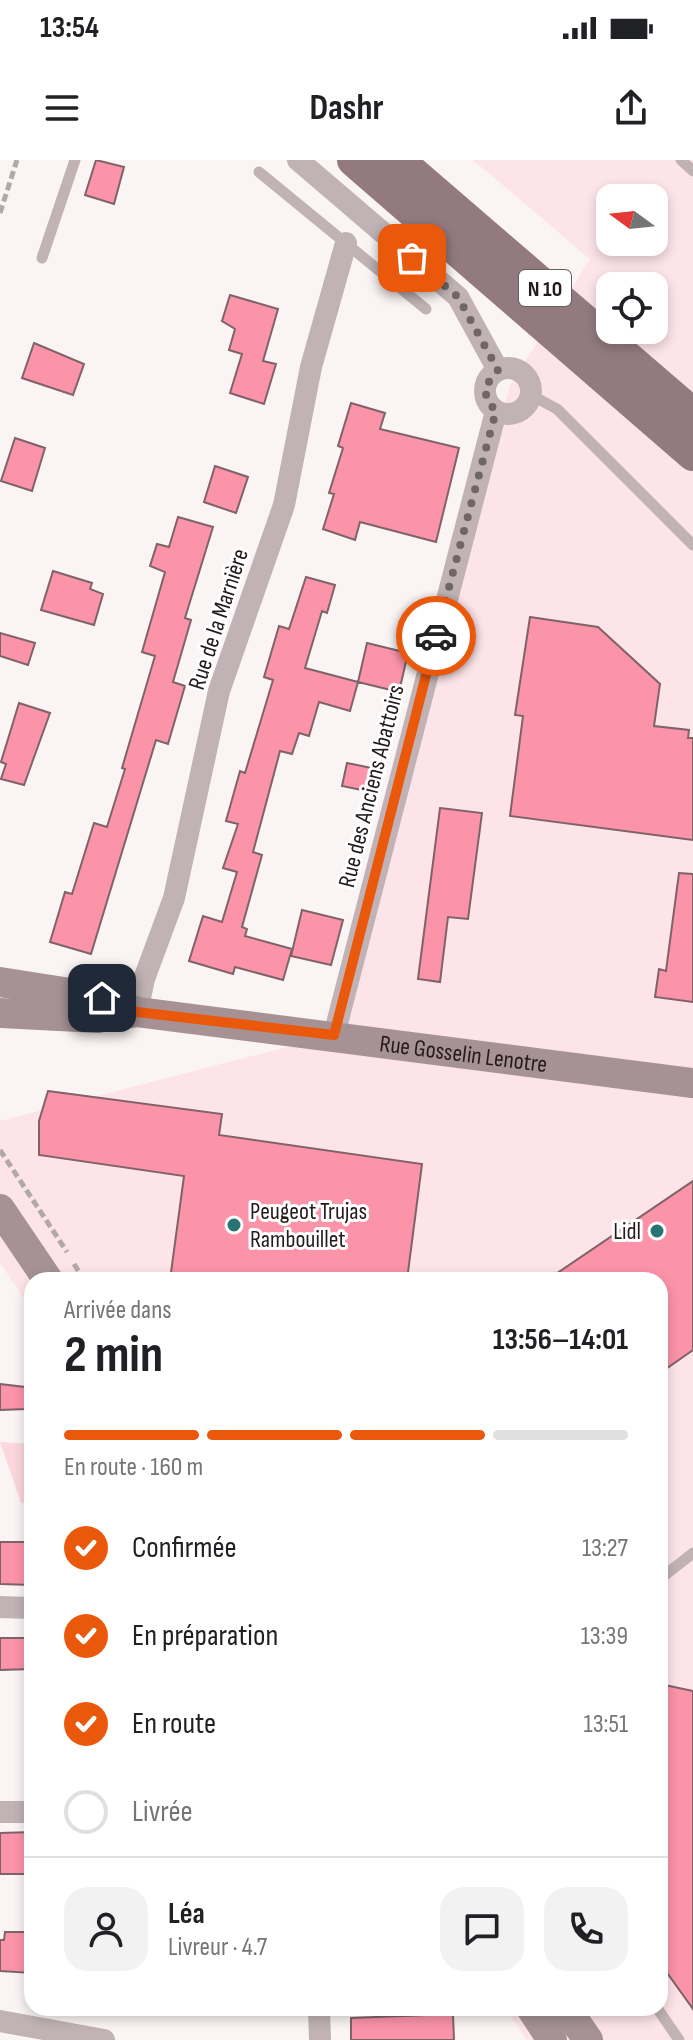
<!DOCTYPE html>
<html lang="fr">
<meta charset="utf-8">
<style>
:root{--surface:#fff;--page:#f2f2f2;--text:#202124;--muted:#757577;--line:#e0e0e0;--accent:#ea580c}
body{margin:0;font-family:"Sofia Sans Condensed",sans-serif;background:var(--page);color:var(--text);height:100vh;display:flex;flex-direction:column;font-size:30px;white-space:nowrap}
*{box-sizing:border-box;margin:0}
p{font-size:26px;color:var(--muted)}
.icon{flex:none;width:44px;height:44px;fill:none;stroke:currentColor;stroke-width:2;stroke-linecap:round;stroke-linejoin:round}
.map{position:relative;flex:1;overflow:hidden}
.side{position:absolute;left:24px;top:1112px;width:644px;height:744px;display:flex;flex-direction:column;background:var(--surface);border-radius:24px;box-shadow:0 4px 12px #0003}
.side>*{flex:none}
.needle{width:52px;rotate:285deg}
.controls{position:absolute;left:596px;top:24px;display:grid;gap:16px}
.controls a{display:grid;place-items:center;width:72px;height:72px;border-radius:16px;background:var(--surface);box-shadow:0 4px 12px #0003;font-size:40px}
.pin{position:absolute;display:grid;place-items:center;width:68px;height:68px;color:#fff;margin:-34px;border-radius:16px;box-shadow:0 4px 12px #0006}
.courier{position:absolute;display:grid;place-items:center;width:80px;height:80px;margin:-40px;border:6px solid #ea580c;border-radius:50%;background:#fff;color:#222;box-shadow:0 2px 10px #0007}
.headline em{font-style:normal;font-weight:700}
.headline div{display:flex;flex-direction:column-reverse}
.headline{display:flex;align-items:center;justify-content:space-between;height:136px;padding:0 40px}
h1{font-size:52px;font-weight:700;line-height:60px}
.bar{display:grid;grid-template-columns:repeat(4,1fr);gap:12px 8px;align-content:center;height:96px;padding:0 40px}
.bar i{height:10px;border-radius:6px;background:var(--line)}
.bar .active{background:var(--accent)}
.bar p{grid-column:span 4}
.line{display:flex;align-items:center;gap:20px;padding:0 40px;border-top:2px solid var(--line)}
.line div{flex:1}
.round{display:grid;place-items:center;flex:none;width:84px;height:84px;border-radius:24px;background:var(--page)}
ol{padding:0 40px;list-style:none}
li{display:flex;align-items:center;gap:24px;height:88px}
li p{margin-inline-start:auto}
li .icon{padding:8px;border-radius:50%;background:var(--accent);color:#fff;stroke-width:4}
li:last-child{color:var(--muted)}
li i{width:44px;height:44px;border:4px solid var(--line);border-radius:50%}
.status{display:flex;justify-content:space-between;align-items:center;height:56px;padding:0 40px;background:var(--surface);direction:ltr}
.status svg{height:22px;fill:currentColor}
header{display:flex;justify-content:space-between;align-items:center;height:104px;padding:0 40px;background:var(--surface);font-size:36px;font-weight:700}
.map>svg:first-child{display:block}
</style>
<div class="status"><b>13:54</b><svg viewBox="0 0 49 12"><path d="M0 12V9h3v3zM5 12V6h3v6zM10 12V3h3v9zM15 12V0h3v12zM26 1h20v11H26zM47 4h2v5h-2z"/></svg></div>
<header><svg class="icon" aria-label="menu" viewBox="0 0 24 24"><path d="M4 6h16M4 12h16M4 18h16"/></svg>Dashr<svg class="icon" aria-label="share" viewBox="0 0 24 24"><path d="M12 15V3M7 8l5-5 5 5M5 13v7h14v-7"/></svg></header>
<div class="map">
<svg width="693" height="1880" viewBox="0 0 693 1880">
<rect width="100%" height="100%" fill="#fbf4f5"/>
<path fill="#fde4e8" fill-rule="evenodd" d="M473 0H693V1880H527L505 1848H660V1120H32V1150L0 1103V961L334 875 510 225 590 99ZM610 38H654V82H610ZM610 126H654V170H610Z"/>
<path fill="#fcd8de" d="M0 1282 32 1284V1345L21 1343Z"/>
<path fill="#fb93a9" stroke="#7f6368" stroke-width="2" d="M96 0 124 7 114 44 85 35Z
M230 135 278 149 263 201 276 204 264 244 230 233 242 194 229 190 235 169 222 161Z
M34 183 84 204 73 235 22 218Z
M351 243 385 253 380 269 459 288 436 382 360 362 355 380 323 369 334 334 329 333 343 288 338 286Z
M15 278 45 288 32 331 1 321Z
M215 306 248 317 236 353 204 342Z
M178 357 213 367 185 458 191 460 173 522 185 526 168 584 156 580 91 794 50 782 65 732 72 734 94 663 107 667 125 609 122 608 155 496 142 492 165 412 150 406 157 384 169 387Z
M53 411 92 423 90 429 103 434 94 465 41 450Z
M306 417 335 425 327 453 322 451 305 508 358 522 350 551 319 542 309 576 299 573 292 594 280 591 253 692 262 695 242 767 247 769 245 776 292 789 283 820 235 807 233 814 189 801 203 756 222 762 237 712 223 708 238 664 226 661 240 611 245 613 273 520 264 517 279 466 289 469Z
M530 457 598 467 660 524 654 566 689 570 688 578H693V680L510 656 523 556 515 555Z
M0 473 35 483 28 505 0 496Z
M367 483 408 493 399 532 358 522Z
M19 543 50 553 24 625 1 619 6 604 1 602Z
M347 603 372 608 367 631 342 626Z
M440 648 482 653 468 759 448 757 440 822 418 819Z
M679 713 693 714V842L655 837 659 809 666 811Z
M302 750 343 760 331 805 291 796Z
M48 931 222 954 219 975 422 1004 407 1120H170L184 1016 39 995V961Z
M693 1021V1190L660 1213V1120H547Z
M0 1224 25 1227 26 1249 0 1250Z
M0 1382H32V1425L0 1424Z
M0 1478H32V1509L0 1510Z
M660 1524 693 1531V1849L660 1803Z
M32 1672V1714H0V1673Z
M5 1772H32V1813L0 1811V1780H4Z
M453 1854 454 1880H351V1858Z"/>
<g fill="none" stroke-linecap="round" stroke-linejoin="round">
<path stroke="#b1a8aa" stroke-width="5" stroke-dasharray="8 4" stroke-linecap="butt" d="M0 53 17 0
M0 990 67 1092
M74 1104 84 1120"/>
<path stroke="#c1b3b5" stroke-width="11" d="M681 0 693 11
M259 12 426 149
M42 98 75 0
M531 235 557 249 693 385
M660 1419 693 1393
M657 1848 679 1880"/>
<path stroke="#c1b3b5" stroke-width="22" d="M298 0 458 137 498 210
M485 231a23 23 0 1 1 46 0a23 23 0 1 1-46 0Z
M137 852 144 819 174 738 219 531 284 345 311 207 346 83
M334 875 496 251
M0 1447 32 1448
M0 1652H32
M319 1848 320 1880
M0 1861 104 1880"/>
<g stroke="#a69295" stroke-width="30">
<path id="s1" d="M0 822 102 838 137 852 693 923"/>
<path d="M0 853 98 858 131 853"/>
<path d="M0 1049 48 1120"/>
<path d="M531 1848 552 1880"/>
<path d="M566 1848 588 1880"/>
</g>
<path stroke="#937a7e" stroke-width="34" d="M354 0 693 294
M397 0 693 255"/>
</g>
<g fill="none" stroke-linecap="round" stroke-linejoin="round">
<path stroke="#706668" stroke-width="8" stroke-dasharray="0 14.4" d="M412 98 458 137 498 210 485 227 487 241 496 251 436 476"/>
<path stroke="#ea580c" stroke-width="10" d="M102 838 137 852 334 875 436 476"/>
</g>
<g fill="#297374" stroke="#fff" stroke-width="3">
<circle cx="234" cy="1065" r="8"/>
<circle cx="657" cy="1071" r="8"/>
</g>
<g text-anchor="middle" stroke-width="6" stroke-linejoin="round" paint-order="stroke">
<rect fill="#fff" stroke="#665f60" stroke-width="2" x="519" y="110" width="52" height="36" rx="6"/>
<g font-size="22" font-weight="bold" fill="#251a1c">
<text x="545" y="136">N 10</text>
</g>
<g font-size="24" fill="#251a1c" stroke="#fff">
<text transform="translate(218 459) rotate(-72)" y="8">Rue de la Marnière</text>
<text transform="translate(371 626) rotate(-76)" y="8">Rue des Anciens Abattoirs</text>
<text dy="8" stroke="none"><textPath href="#s1" startOffset="470">Rue Gosselin Lenotre</textPath></text>
</g>
<g font-size="24" fill="#251a1c" stroke="#fff" text-anchor="start">
<text x="250" y="1059">Peugeot Trujas<tspan x="250" dy="28">Rambouillet</tspan></text>
<text x="641" y="1079" text-anchor="end">Lidl</text>
</g>
</g>
</svg>
<div class="controls">
<a><svg class="needle" viewBox="-14 -14 28 28"><path d="M0-13l5 13h-10z" fill="#e53935"/><path d="M0 13l5-13h-10z" fill="#757577"/></svg></a>
<a><svg class="icon" aria-label="locate" viewBox="0 0 24 24"><circle cx="12" cy="12" r="6"/><path d="M12 2v4M12 18v4M2 12h4M18 12h4"/></svg></a>
</div>
<div class="pin" style="left:412px;top:98px;background:#ea580c"><svg class="icon" aria-label="bag" viewBox="0 0 24 24"><path d="M5 8h14l-1 12H6zM9 8a3 3 0 0 1 6 0"/></svg></div>
<div class="pin" style="left:102px;top:838px;background:#1f2937"><svg class="icon" aria-label="home" viewBox="0 0 24 24"><path d="M3 11l9-7 9 7M6 9v11h12V9"/></svg></div>
<div class="courier" style="left:436px;top:476px"><svg class="icon" aria-label="car" viewBox="0 0 24 24"><path d="M5 17H2v-5l4-1 3-4h7l3 4 3 1v5h-3M9 17h6M6 11h13"/><circle cx="7" cy="17" r="2"/><circle cx="17" cy="17" r="2"/></svg></div>
<section class="side">
<div class="headline"><div><h1>2 min</h1><p>Arrivée dans</p></div><em>13:56–14:01</em></div>
<div class="bar"><i class="active"></i><i class="active"></i><i class="active"></i><i></i><p>En route · 160 m</p></div>
<ol>
<li><svg class="icon" aria-label="check" viewBox="0 0 24 24"><path d="M5 12l5 5 9-10"/></svg>Confirmée<p>13:27</p></li>
<li><svg class="icon" aria-label="check" viewBox="0 0 24 24"><path d="M5 12l5 5 9-10"/></svg>En préparation<p>13:39</p></li>
<li><svg class="icon" aria-label="check" viewBox="0 0 24 24"><path d="M5 12l5 5 9-10"/></svg>En route<p>13:51</p></li>
<li><i></i>Livrée</li>
</ol>
<div class="line" style="height:144px"><a class="round"><svg class="icon" aria-label="person" viewBox="0 0 24 24"><circle cx="12" cy="8" r="4"/><path d="M4 21q1-7 8-7t8 7"/></svg></a><div><b>Léa</b><p>Livreur · 4.7</p></div><a class="round"><svg class="icon" aria-label="chat" viewBox="0 0 24 24"><path d="M4 5h16v11H9l-5 4z"/></svg></a><a class="round"><svg class="icon" aria-label="phone" viewBox="0 0 24 24"><path d="M5 4h4l2 5-3 2q2 4 5 5l2-3 5 2v4C11 20 4 13 5 4z"/></svg></a></div>
</section>
</div>
